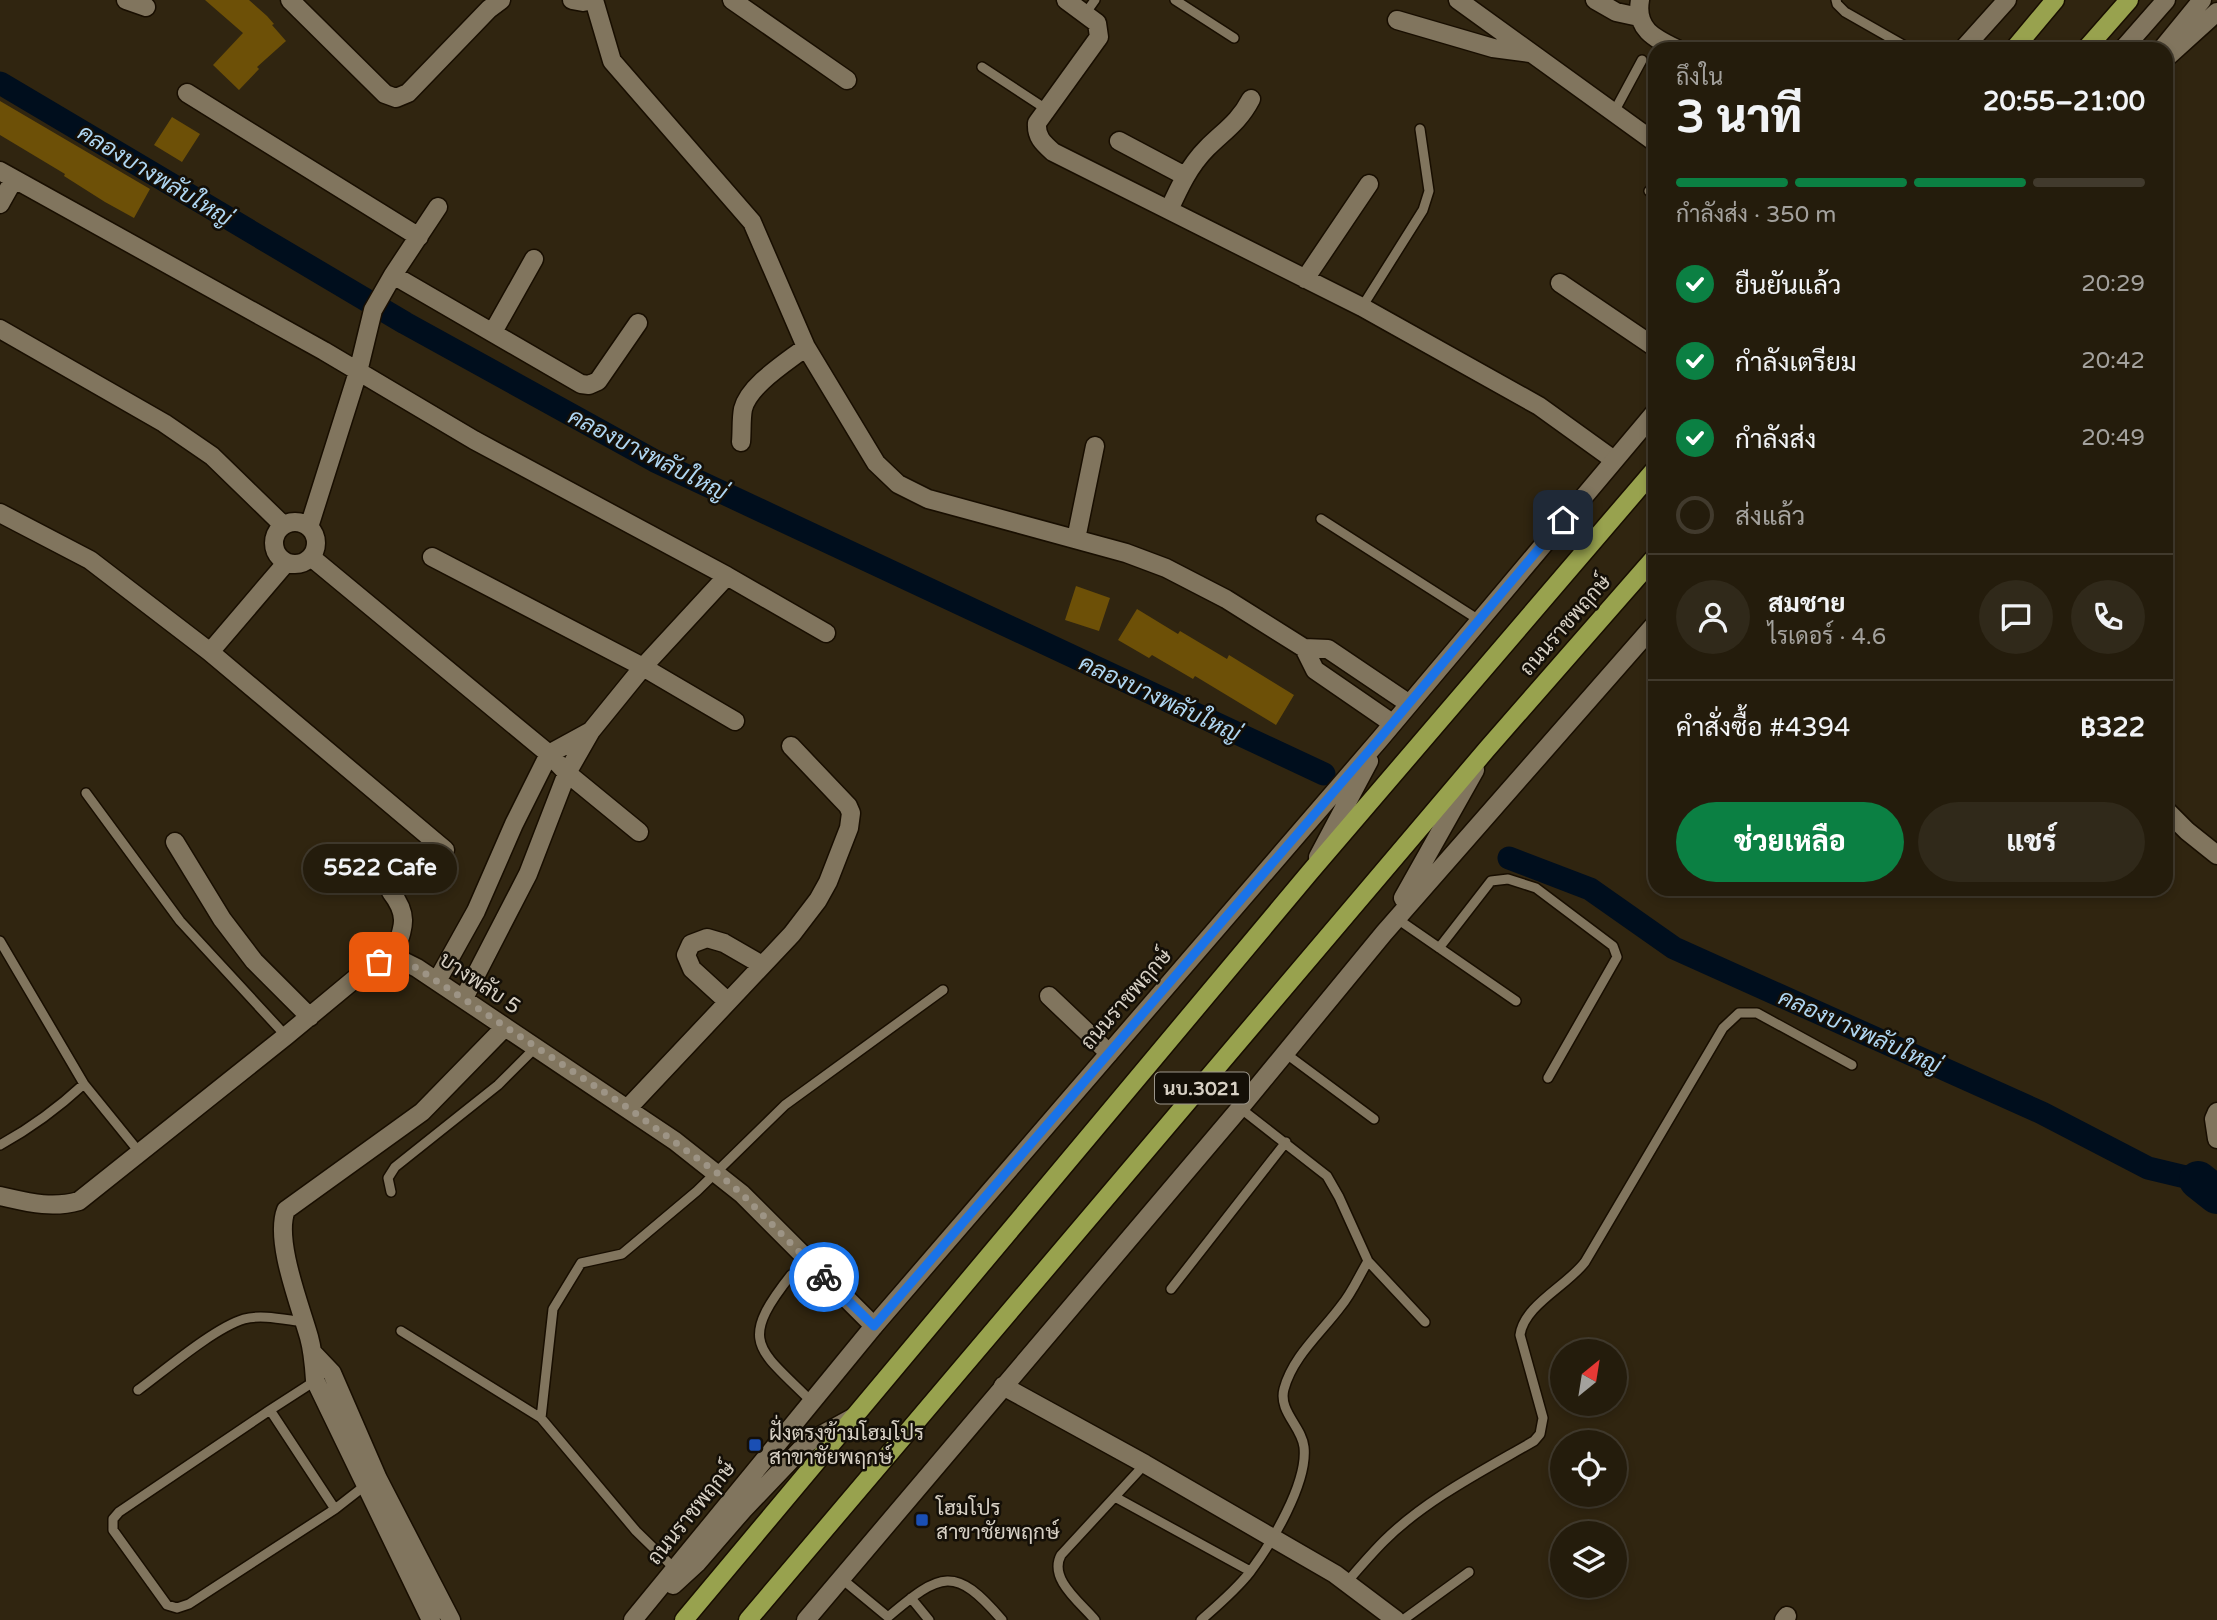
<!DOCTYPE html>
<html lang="th">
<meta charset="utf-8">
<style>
:root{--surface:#241c0c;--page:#30291a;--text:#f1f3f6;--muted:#a3a19d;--line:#413a2d;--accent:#0b8043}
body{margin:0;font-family:"Varela Round",Sarabun,sans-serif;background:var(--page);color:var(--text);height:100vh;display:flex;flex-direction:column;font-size:26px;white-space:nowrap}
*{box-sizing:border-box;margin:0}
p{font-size:23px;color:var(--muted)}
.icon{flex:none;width:38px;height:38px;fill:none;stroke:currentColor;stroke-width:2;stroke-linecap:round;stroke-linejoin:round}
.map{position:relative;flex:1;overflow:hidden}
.drawer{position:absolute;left:1648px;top:42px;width:525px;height:854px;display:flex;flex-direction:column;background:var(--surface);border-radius:21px;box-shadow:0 4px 10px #0003,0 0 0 2px var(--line)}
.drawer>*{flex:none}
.needle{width:46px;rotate:30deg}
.fabs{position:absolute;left:1550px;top:1339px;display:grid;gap:14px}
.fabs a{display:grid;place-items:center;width:77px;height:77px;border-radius:50%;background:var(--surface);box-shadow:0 4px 10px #0003,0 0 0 2px var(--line);font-size:35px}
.pin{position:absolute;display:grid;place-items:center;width:60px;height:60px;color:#fff;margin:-30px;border-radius:14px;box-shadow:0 4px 10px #0006}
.courier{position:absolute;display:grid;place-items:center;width:70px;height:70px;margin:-35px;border:5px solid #1a73e8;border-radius:50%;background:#fff;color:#222;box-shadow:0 2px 9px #0007}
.bubble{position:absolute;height:49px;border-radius:24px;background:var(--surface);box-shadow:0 4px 10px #0003,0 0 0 2px var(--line);font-size:23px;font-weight:800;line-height:49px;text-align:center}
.overview em{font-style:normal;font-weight:800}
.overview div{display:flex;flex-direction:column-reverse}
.overview{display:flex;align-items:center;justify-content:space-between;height:119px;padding:0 28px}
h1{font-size:46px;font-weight:800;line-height:52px}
.bar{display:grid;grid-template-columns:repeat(4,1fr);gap:10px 7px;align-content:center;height:84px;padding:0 28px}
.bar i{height:9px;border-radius:5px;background:var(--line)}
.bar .selected{background:var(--accent)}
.bar p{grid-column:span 4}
.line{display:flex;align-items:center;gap:18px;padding:0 28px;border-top:2px solid var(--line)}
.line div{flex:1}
.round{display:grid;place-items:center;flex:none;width:74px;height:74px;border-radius:37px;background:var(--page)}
ol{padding:0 28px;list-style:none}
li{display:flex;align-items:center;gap:21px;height:77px}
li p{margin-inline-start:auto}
li .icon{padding:7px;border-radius:50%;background:var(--accent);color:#fff;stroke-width:4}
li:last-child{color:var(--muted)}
li i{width:38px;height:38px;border:4px solid var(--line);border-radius:50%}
.cta{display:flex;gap:14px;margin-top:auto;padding:14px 28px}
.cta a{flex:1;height:80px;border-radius:42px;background:var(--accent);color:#fff;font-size:28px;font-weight:800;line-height:80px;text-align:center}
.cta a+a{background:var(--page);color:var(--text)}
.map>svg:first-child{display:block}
</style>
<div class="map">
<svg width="2217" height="1620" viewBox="0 0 2217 1620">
<rect width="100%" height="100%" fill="#302510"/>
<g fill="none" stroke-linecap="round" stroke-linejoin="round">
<path stroke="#000e1d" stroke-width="23" d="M0 83 405 323 655 461 1324 774
M1509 858 1590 889 1674 948 2042 1113 2148 1168 2198 1180"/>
<path stroke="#000e1d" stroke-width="38" d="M2198 1180 2217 1195"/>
</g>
<path fill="#6d5007" d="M205 0H249L267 16 274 24 272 25 286 41 257 67 259 69 239 90 213 65 243 33Z
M0 101 150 189 134 218 105 202 64 176 65 174 0 135Z
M172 117 200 134 182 162 154 145Z
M1076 586 1110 598 1099 631 1065 620Z
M1137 609 1178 634 1180 631 1227 659 1229 655 1294 695 1276 725 1195 676 1193 679 1152 655 1149 658 1118 640Z"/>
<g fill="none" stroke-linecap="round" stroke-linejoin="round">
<g stroke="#180e00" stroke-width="12">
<path id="service" d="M1175 0 1234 38
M1836 0 1837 4 1845 12 1910 49
M1085 14 1095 0
M982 67 1046 109
M1614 112 1642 60
M1649 191 1656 196
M1362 307 1423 210 1429 191 1420 129
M1321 519 1479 620
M86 793 180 921 286 1036
M1396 918 1516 1001
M0 941 84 1084 140 1153
M1439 948 1491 881 1508 879 1536 888 1613 946 1617 957 1548 1078
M1285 1053 1374 1119
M0 1145C31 1128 58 1108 84 1084
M391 1192 388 1178 395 1167 498 1085 536 1047
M1368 1261 1425 1322
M791 1275C737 1343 758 1348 812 1402
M1171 1289 1286 1142
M401 1331 541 1418 636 1531 675 1569
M138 1390C164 1371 214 1328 244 1319 262 1314 286 1320 305 1322
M270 1410 335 1509 189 1604 177 1608 167 1605 113 1530V1519L119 1512Z
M270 1410 318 1379
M541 1418 553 1309 581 1263 622 1254 697 1191 785 1105 943 990
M1115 1497 1250 1571
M335 1509 367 1484
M842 1579 888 1617C941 1572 955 1565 1002 1620
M1347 1582C1359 1568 1371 1554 1384 1541 1425 1500 1484 1470 1534 1441L1540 1434 1543 1418 1520 1335C1524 1305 1567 1286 1585 1262L1723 1028 1739 1013H1757L1852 1065
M911 1598 929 1620
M1095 1620C1081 1603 1048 1579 1061 1555L1145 1464
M1201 1620C1218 1605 1236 1590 1250 1572 1271 1544 1308 1483 1304 1447 1302 1427 1278 1411 1284 1389 1293 1356 1321 1333 1341 1306 1352 1293 1359 1276 1368 1261L1339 1197 1327 1176 1240 1108
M1403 1620 1469 1572"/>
</g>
<g stroke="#180e00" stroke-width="21">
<path id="minor" d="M126 0 146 7
M290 0 385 94 396 98 408 93 489 9 501 0
M572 0 583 2 594 0
M594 0 612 61 752 222 806 347 876 463 898 484 928 499 1126 553 1166 568 1226 599 1304 648 1328 649 1408 703
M732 0 847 80
M1066 0 1097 23 1099 37 1037 123C1036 137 1043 143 1053 152L1362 307 1539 406 1614 460
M1458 0 1656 143
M1595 0 1616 12 1639 17
M1640 0C1635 29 1654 38 1677 49
M1397 20 1493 48 1530 53
M187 93 419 237
M1119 141 1185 176
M0 171 324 351 474 440 727 576 826 633
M0 204 14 179
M1169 210C1179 188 1189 166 1207 148 1224 131 1239 122 1251 99
M393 275 581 384 589 385 598 381 638 323
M1305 279 1369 184
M1560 283 1656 348
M0 329 164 423 212 456 283 525
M493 332 534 259
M741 442C742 432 741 419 743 409 749 385 787 362 806 347
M0 513 90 560 210 652 445 850
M274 543a21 21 0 1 1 42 0a21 21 0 1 1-42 0Z
M309 527 358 372 373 310 393 275 438 207
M1076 539 1095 446
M311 557 549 754 567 773 639 832
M432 557 643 667 735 721
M1304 648 1315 670 1392 723
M210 652 286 563
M2166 810 2187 831 2217 855
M175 842 222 919 254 961 310 1017
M391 892C412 919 401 931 392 960
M437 981 476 911 514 824 549 754 591 731
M1049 996 1109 1053
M464 998 528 874 567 773 591 731 643 667 727 576
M727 1001 692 969 686 955 691 944 707 938 724 943 762 965
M628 1108 792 934 818 900 828 882 849 828 851 813 848 806 791 746
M2217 1112 2214 1119 2217 1139
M0 1196C27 1202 51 1209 79 1201L286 1036 368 968 379 962 392 960 403 961 417 968 675 1141 742 1194 874 1326
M313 1353 332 1373 378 1479 451 1620
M1003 1386 1145 1464 1335 1574 1396 1620
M431 1620 315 1380C314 1365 313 1351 309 1337 300 1305 274 1240 286 1210L422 1112 505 1027
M1784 1620 1787 1616"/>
</g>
<g stroke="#180e00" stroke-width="21">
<path id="secondary" d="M1963 49 2007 0
M2123 49 2166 0
M2162 49 2202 0
M2166 58 2217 12
M1318 857 1369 761
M1403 898 1475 770
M673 1585 697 1563 743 1510 807 1443 856 1416
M633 1620 874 1326 1380 739 1656 411
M806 1620 1240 1108 1384 933 1656 623"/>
</g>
<g stroke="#180e00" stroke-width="21">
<path id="primary" d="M2014 49 2055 0
M2086 49 2129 0
M684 1620 1310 872 1656 468
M748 1620 1487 749 1656 556"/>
</g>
<use href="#service" stroke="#81755e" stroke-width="9"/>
<use href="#minor" stroke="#81755e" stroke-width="18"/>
<use href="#secondary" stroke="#81755e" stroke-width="18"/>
<use href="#primary" stroke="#98a24e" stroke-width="18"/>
</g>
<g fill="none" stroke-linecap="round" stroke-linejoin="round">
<path stroke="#9d9485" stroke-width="7" stroke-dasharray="0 12.6" d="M379 962 403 961 417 968 628 1108 716 1172 742 1194 824 1277"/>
<path stroke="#1a73e8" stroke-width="9" d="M824 1277 874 1326 1380 738 1563 520"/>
</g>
<g fill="#1a4fb4" stroke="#140f07" stroke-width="2.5">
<rect x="748" y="1438" width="14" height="14" rx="3.5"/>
<rect x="915" y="1513" width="14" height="14" rx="3.5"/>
</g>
<g text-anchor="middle" stroke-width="5" stroke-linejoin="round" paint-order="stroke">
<rect fill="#140f07" stroke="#9c968b" stroke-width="2" x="1155" y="1072.5" width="94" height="31" rx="5"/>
<g font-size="19" font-weight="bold" fill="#d7d0c4">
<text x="1202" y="1095">นบ.3021</text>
</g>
<g font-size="21" fill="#d7d0c4" stroke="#140f07">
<text transform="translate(1565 625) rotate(-49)" y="7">ถนนราชพฤกษ์</text>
<text transform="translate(480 983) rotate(34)" y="7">บางพลับ 5</text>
<text transform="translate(1126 999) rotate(-49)" y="7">ถนนราชพฤกษ์</text>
<text transform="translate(691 1513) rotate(-51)" y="7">ถนนราชพฤกษ์</text>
</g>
<g font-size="21" fill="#d7d0c4" stroke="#140f07" text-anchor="start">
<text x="769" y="1440">ฝั่งตรงข้ามโฮมโปร<tspan x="769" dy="24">สาขาชัยพฤกษ์</tspan></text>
<text x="936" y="1515">โฮมโปร<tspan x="936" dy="24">สาขาชัยพฤกษ์</tspan></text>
</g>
<g font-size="23" font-style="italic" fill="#afd6f2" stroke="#140f07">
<text transform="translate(155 175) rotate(31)" y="8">คลองบางพลับใหญ่</text>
<text transform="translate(648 454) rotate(27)" y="8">คลองบางพลับใหญ่</text>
<text transform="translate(1160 698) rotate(25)" y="8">คลองบางพลับใหญ่</text>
<text transform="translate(1860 1031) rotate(24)" y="8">คลองบางพลับใหญ่</text>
</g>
</g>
</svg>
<div class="fabs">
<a><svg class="needle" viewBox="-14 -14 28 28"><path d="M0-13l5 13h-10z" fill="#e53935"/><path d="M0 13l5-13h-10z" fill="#a3a19d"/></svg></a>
<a><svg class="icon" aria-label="locate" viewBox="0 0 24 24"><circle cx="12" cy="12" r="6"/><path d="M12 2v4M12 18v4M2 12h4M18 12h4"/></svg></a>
<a><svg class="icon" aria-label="layers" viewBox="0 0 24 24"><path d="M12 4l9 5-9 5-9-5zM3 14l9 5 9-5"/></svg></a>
</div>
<div class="pin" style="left:379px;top:962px;background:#ea580c"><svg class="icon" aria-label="bag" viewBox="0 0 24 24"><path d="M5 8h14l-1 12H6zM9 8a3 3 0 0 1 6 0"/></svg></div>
<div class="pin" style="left:1563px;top:520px;background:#1f2937"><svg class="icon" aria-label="home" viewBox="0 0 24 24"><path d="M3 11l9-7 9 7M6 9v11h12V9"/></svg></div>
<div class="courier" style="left:824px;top:1277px"><svg class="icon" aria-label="bike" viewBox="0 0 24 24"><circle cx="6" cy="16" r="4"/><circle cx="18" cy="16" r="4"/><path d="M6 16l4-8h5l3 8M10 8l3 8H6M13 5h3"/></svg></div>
<div class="bubble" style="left:303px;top:844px;width:154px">5522 Cafe</div>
<section class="drawer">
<div class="overview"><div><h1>3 นาที</h1><p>ถึงใน</p></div><em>20:55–21:00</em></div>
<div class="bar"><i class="selected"></i><i class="selected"></i><i class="selected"></i><i></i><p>กำลังส่ง · 350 m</p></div>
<ol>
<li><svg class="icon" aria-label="check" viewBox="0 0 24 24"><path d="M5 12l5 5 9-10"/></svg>ยืนยันแล้ว<p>20:29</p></li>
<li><svg class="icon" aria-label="check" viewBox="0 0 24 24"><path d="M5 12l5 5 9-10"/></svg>กำลังเตรียม<p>20:42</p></li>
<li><svg class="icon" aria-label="check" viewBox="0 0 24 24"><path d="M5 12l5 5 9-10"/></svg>กำลังส่ง<p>20:49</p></li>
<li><i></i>ส่งแล้ว</li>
</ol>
<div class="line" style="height:126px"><a class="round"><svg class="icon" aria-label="person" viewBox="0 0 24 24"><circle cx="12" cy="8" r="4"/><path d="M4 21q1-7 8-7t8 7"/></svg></a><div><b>สมชาย</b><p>ไรเดอร์ · 4.6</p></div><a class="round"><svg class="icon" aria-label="chat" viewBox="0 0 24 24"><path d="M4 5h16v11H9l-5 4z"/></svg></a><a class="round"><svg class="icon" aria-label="phone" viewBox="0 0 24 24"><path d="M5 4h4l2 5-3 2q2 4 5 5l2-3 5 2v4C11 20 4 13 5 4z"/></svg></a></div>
<div class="line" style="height:91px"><div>คำสั่งซื้อ #4394</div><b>฿322</b></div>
<div class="cta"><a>ช่วยเหลือ</a><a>แชร์</a></div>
</section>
</div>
